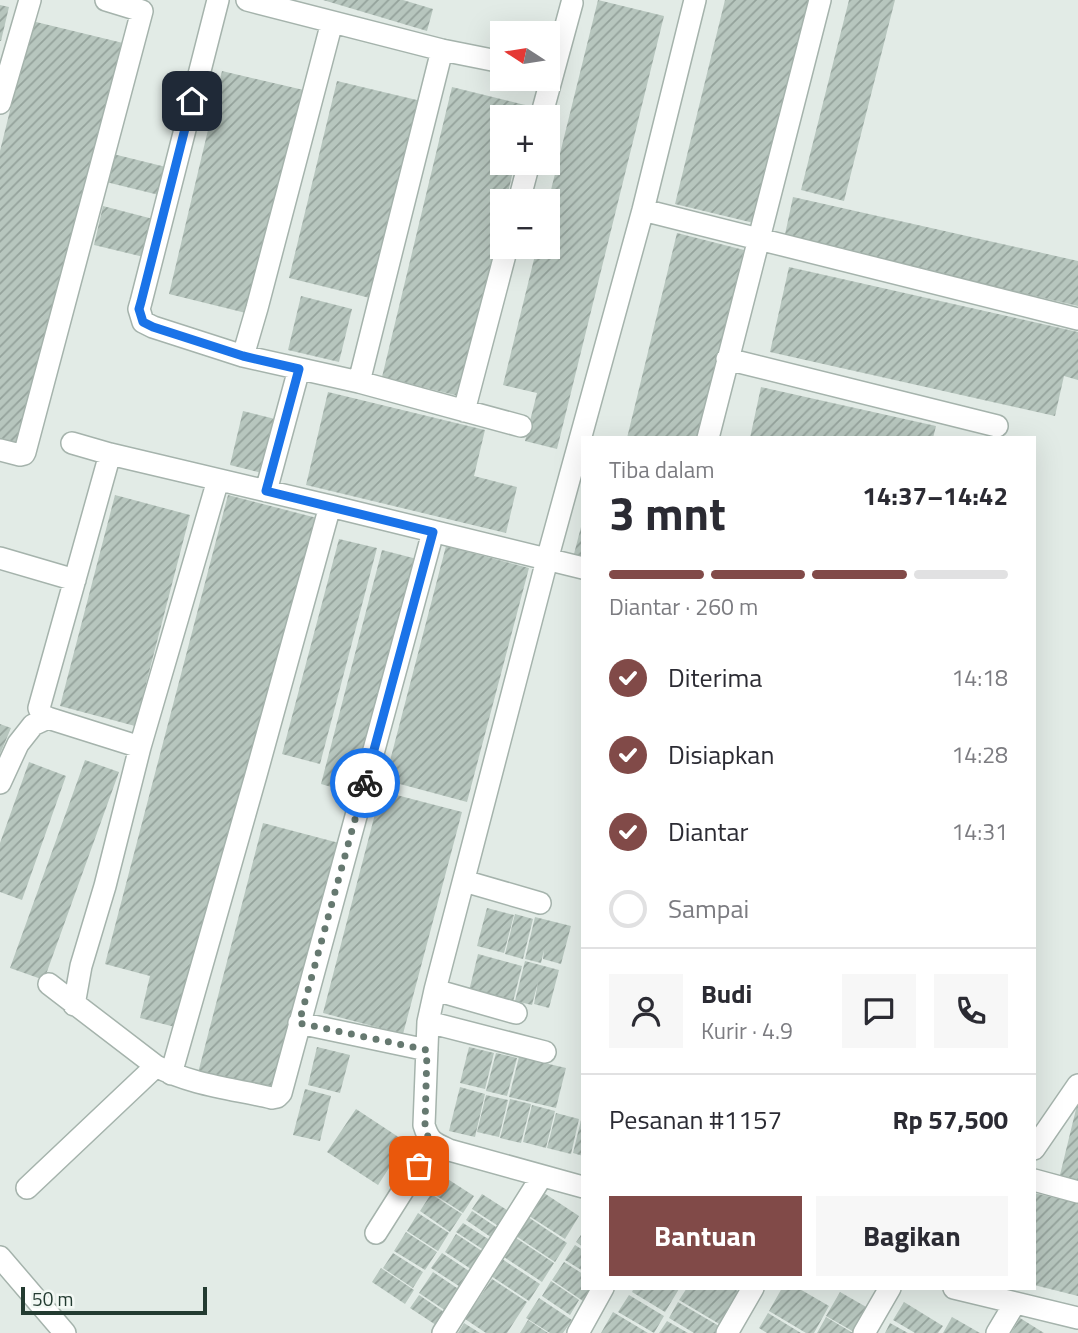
<!DOCTYPE html>
<html lang="id">
<meta charset="utf-8">
<style>
:root{--surface:#fff;--page:#f7f7f7;--text:#2b2b33;--muted:#7c7c81;--line:#e1e1e2;--accent:#814a48}
body{margin:0;font-family:"Titillium Web",sans-serif;background:var(--page);color:var(--text);height:100vh;display:flex;flex-direction:column;font-size:26px;white-space:nowrap}
*{box-sizing:border-box;margin:0}
p{font-size:23px;color:var(--muted)}
.icon{flex:none;width:38px;height:38px;fill:none;stroke:currentColor;stroke-width:2;stroke-linecap:round;stroke-linejoin:round}
.map{position:relative;flex:1;overflow:hidden}
.side{position:absolute;left:581px;top:436px;width:455px;height:854px;display:flex;flex-direction:column;background:var(--surface);border-radius:0px;box-shadow:0 7px 28px #0002}
.side>*{flex:none}
.needle{width:46px;rotate:282deg}
.tools{position:absolute;left:490px;top:21px;display:grid;gap:14px}
.tools a{display:grid;place-items:center;width:70px;height:70px;border-radius:0px;background:var(--surface);box-shadow:0 7px 28px #0002;font-size:35px}
.scale{position:absolute;left:21px;bottom:18px;width:186px;box-sizing:border-box;padding-left:7px;border:4px solid #233b31;border-top:0;font-size:19px;line-height:24px;white-space:nowrap;color:#233b31;-webkit-text-stroke:5px #f2f8f4;paint-order:stroke}
.pin{position:absolute;display:grid;place-items:center;width:60px;height:60px;color:#fff;margin:-30px;border-radius:14px;box-shadow:0 4px 10px #0006}
.courier{position:absolute;display:grid;place-items:center;width:70px;height:70px;margin:-35px;border:5px solid #1a73e8;border-radius:50%;background:#fff;color:#222;box-shadow:0 2px 9px #0007}
.head em{font-style:normal;font-weight:700}
.head div{display:flex;flex-direction:column-reverse}
.head{display:flex;align-items:center;justify-content:space-between;height:119px;padding:0 28px}
h1{font-size:46px;font-weight:700;line-height:52px}
.bar{display:grid;grid-template-columns:repeat(4,1fr);gap:10px 7px;align-content:center;height:84px;padding:0 28px}
.bar i{height:9px;border-radius:5px;background:var(--line)}
.bar .on{background:var(--accent)}
.bar p{grid-column:span 4}
.line{display:flex;align-items:center;gap:18px;padding:0 28px;border-top:2px solid var(--line)}
.line div{flex:1}
.round{display:grid;place-items:center;flex:none;width:74px;height:74px;border-radius:0px;background:var(--page)}
ol{padding:0 28px;list-style:none}
li{display:flex;align-items:center;gap:21px;height:77px}
li p{margin-inline-start:auto}
li .icon{padding:7px;border-radius:50%;background:var(--accent);color:#fff;stroke-width:4}
li:last-child{color:var(--muted)}
li i{width:38px;height:38px;border:4px solid var(--line);border-radius:50%}
.action{display:flex;gap:14px;margin-top:auto;padding:14px 28px}
.action a{flex:1;height:80px;border-radius:0px;background:var(--accent);color:#fff;font-size:28px;font-weight:700;line-height:80px;text-align:center}
.action a+a{background:var(--page);color:var(--text)}
.map>svg:first-child{display:block}
</style>
<div class="map">
<svg width="1078" height="1333" viewBox="0 0 1078 1333">
<defs>
<pattern id="building-hatch" width="6" height="6" patternUnits="userSpaceOnUse" patternTransform="scale(1.75)"><rect width="6" height="6" fill="#b7c6be"/><path d="M-1 1l2-2M0 6l6-6M5 7l2-2" fill="none" stroke="#94a29b"/></pattern>
</defs>
<rect width="100%" height="100%" fill="#e2ebe6"/>
<path fill="url(#building-hatch)" d="M323 0H403L433 9 427 31Z
M598 0 664 16 557 449 525 441 537 393 503 385 537 247H548V202Z
M725 0H813L758 224 675 204Z
M849 0H895L844 201 801 190Z
M0 5 9 7 1 41H0Z
M32 21 123 43 22 450 0 444V151Z
M222 71 308 91 254 315 169 294Z
M337 81 421 101 374 299 289 278Z
M452 87 529 106 526 117H502V163H515L506 201H502V217L459 396 382 377Z
M113 154 166 167 159 195 106 182Z
M793 197 1078 261V306L784 239Z
M103 206 157 220 148 258 94 245Z
M677 233 744 250 698 438H627Z
M789 267 1078 332V380L1064 376 1055 416 770 352Z
M301 296 352 309 339 362 288 350Z
M761 387 936 426 933 438H750Z
M328 392 485 430 474 476 517 487 506 533 306 485Z
M243 411 279 420 266 474 230 465Z
M115 495 190 515 135 726 60 706Z
M228 495 317 518 183 1029 140 1018 150 976 105 964Z
M582 523H583V557L574 554Z
M339 539 377 548 320 764 282 754Z
M446 546 529 568 467 802 385 780Z
M382 550 417 559 356 794 321 784Z
M0 724 11 728 0 754Z
M85 760 119 772 44 980 10 968Z
M29 762 66 776 22 900 0 892V843Z
M381 791 462 812 403 1034 323 1013Z
M263 823 339 843 274 1093 198 1073Z
M487 908 514 915 504 953 477 946Z
M515 914 533 919 523 959 505 954Z
M535 917 571 926 561 964 543 959 544 950 541 963 525 959Z
M478 954 522 966 513 1002 469 991Z
M525 961 559 970 549 1008 534 1004 538 982 532 1005 515 1001Z
M317 1047 350 1055 340 1093 308 1085Z
M469 1047 494 1053 485 1089 460 1083Z
M496 1053 517 1058 507 1096 486 1091Z
M519 1057 566 1068 556 1108 509 1097Z
M460 1087 485 1094 475 1137 449 1131Z
M305 1089 331 1096 320 1141 293 1135Z
M486 1095 508 1100 499 1137 477 1132Z
M510 1099 531 1104 521 1143 500 1138Z
M532 1105 555 1111 546 1148 523 1142Z
M1077 1105H1078V1183L1059 1179Z
M356 1109 406 1142 378 1185 327 1152Z
M556 1113 579 1119 571 1154 547 1148Z
M582 1116H583V1156L573 1153Z
M443 1176 474 1196 463 1213 432 1193Z
M541 1191 579 1216 565 1239 526 1214Z
M1034 1193 1078 1203V1296L1034 1285Z
M431 1194 462 1214 450 1232 420 1211Z
M482 1194 513 1214 503 1229 472 1209Z
M472 1211 502 1231 495 1240 466 1220Z
M418 1213 449 1233 438 1251 407 1231Z
M525 1215 567 1243 555 1262 513 1234Z
M463 1223 496 1244 490 1254 456 1232Z
M406 1232 437 1252 425 1270 394 1251Z
M583 1232V1247L576 1242Z
M456 1234 488 1255 477 1273 445 1252Z
M516 1238 554 1263 542 1282 504 1257Z
M575 1245 583 1250V1271L565 1260Z
M393 1253 423 1272 413 1288 383 1268Z
M442 1253 475 1275 465 1290 431 1268Z
M502 1259 540 1284 529 1301 491 1276Z
M564 1262 583 1274V1288H591L583 1301 552 1280Z
M381 1268 414 1290 405 1304 372 1282Z
M433 1272 463 1292 449 1313 419 1293Z
M492 1279 527 1302 507 1333H486L465 1319Z
M551 1281 579 1300 570 1315 542 1296Z
M634 1288H678L679 1289 665 1312 632 1292Z
M687 1288H732L740 1292 721 1325 679 1300Z
M782 1288H798L829 1306 814 1333H806L769 1311Z
M840 1292 868 1308 854 1332 826 1316Z
M419 1295 447 1314 439 1327 410 1308Z
M629 1295 664 1316 654 1333 618 1312Z
M539 1298 572 1320 563 1333H550L526 1318Z
M678 1302 719 1326 715 1333H694L669 1318Z
M904 1302 943 1326 938 1333H915L893 1320Z
M613 1312 648 1333H601Z
M768 1313 801 1333H767L759 1328Z
M826 1317 853 1333H817Z
M952 1317 980 1333H943Z
M1020 1318 1044 1333H1011Z
M528 1320 548 1333H520Z
M667 1321 688 1333H659Z
M464 1323 480 1333H458Z
M890 1323 908 1333H885Z"/>
<g fill="none" stroke-linecap="round" stroke-linejoin="round">
<g stroke="#a5b3ac" stroke-width="24">
<path id="minor" d="M218 0 141 302 139 309 143 322 153 327 243 356 359 382 521 426
M247 0 442 50 502 62
M0 103 30 0
M541 117 572 3
M519 201 529 163
M643 210 1078 319
M243 356 257 308 332 22
M727 359 997 426
M359 382 442 50
M464 411 507 247
M708 438 820 0
M72 443 110 454 330 506 583 568
M0 450 20 455 24 454 25 452 142 11 106 0
M110 454 39 708 42 715 48 718 140 747
M266 491 299 369
M0 558 75 580
M0 783 18 744 33 725 48 718
M464 881 540 903
M49 984 156 1066C191 1085 234 1089 272 1098L277 1097 281 1093 433 532
M435 990 516 1013
M74 1005 81 966 105 886 140 747 218 480
M428 1022 545 1052
M299 1023 427 1050
M171 1074 256 775 330 506
M1034 1149 1078 1085
M1034 1180 1078 1192
M583 1187 449 1150C434 1143 429 1142 424 1125L428 1022 435 990 547 560 643 210 695 0
M27 1188 156 1066
M376 1233 433 1143
M0 1257 65 1333
M954 1288 1078 1318
M443 1333 542 1176
M578 1333 603 1288
M727 1333 753 1288
M864 1333 890 1288
M997 1333 1015 1303"/>
</g>
<use href="#minor" stroke="#fff" stroke-width="21"/>
</g>
<g fill="none" stroke-linecap="round" stroke-linejoin="round">
<path stroke="#667970" stroke-width="7" stroke-dasharray="0 12.6" d="M365 783 299 1023 427 1050 425 1125 427 1135 433 1143 419 1166"/>
<path stroke="#1a73e8" stroke-width="9" d="M192 101 141 302 139 309 143 322 153 327 243 356 299 369 266 491 433 532 365 783"/>
</g>
</svg>
<div class="tools">
<a><svg class="needle" viewBox="-14 -14 28 28"><path d="M0-13l5 13h-10z" fill="#e53935"/><path d="M0 13l5-13h-10z" fill="#7c7c81"/></svg></a>
<a>+</a>
<a>−</a>
</div>
<div class="scale">50 m</div>
<div class="pin" style="left:419px;top:1166px;background:#ea580c"><svg class="icon" aria-label="bag" viewBox="0 0 24 24"><path d="M5 8h14l-1 12H6zM9 8a3 3 0 0 1 6 0"/></svg></div>
<div class="pin" style="left:192px;top:101px;background:#1f2937"><svg class="icon" aria-label="home" viewBox="0 0 24 24"><path d="M3 11l9-7 9 7M6 9v11h12V9"/></svg></div>
<div class="courier" style="left:365px;top:783px"><svg class="icon" aria-label="bike" viewBox="0 0 24 24"><circle cx="6" cy="16" r="4"/><circle cx="18" cy="16" r="4"/><path d="M6 16l4-8h5l3 8M10 8l3 8H6M13 5h3"/></svg></div>
<section class="side">
<div class="head"><div><h1>3 mnt</h1><p>Tiba dalam</p></div><em>14:37–14:42</em></div>
<div class="bar"><i class="on"></i><i class="on"></i><i class="on"></i><i></i><p>Diantar · 260 m</p></div>
<ol>
<li><svg class="icon" aria-label="check" viewBox="0 0 24 24"><path d="M5 12l5 5 9-10"/></svg>Diterima<p>14:18</p></li>
<li><svg class="icon" aria-label="check" viewBox="0 0 24 24"><path d="M5 12l5 5 9-10"/></svg>Disiapkan<p>14:28</p></li>
<li><svg class="icon" aria-label="check" viewBox="0 0 24 24"><path d="M5 12l5 5 9-10"/></svg>Diantar<p>14:31</p></li>
<li><i></i>Sampai</li>
</ol>
<div class="line" style="height:126px"><a class="round"><svg class="icon" aria-label="person" viewBox="0 0 24 24"><circle cx="12" cy="8" r="4"/><path d="M4 21q1-7 8-7t8 7"/></svg></a><div><b>Budi</b><p>Kurir · 4.9</p></div><a class="round"><svg class="icon" aria-label="chat" viewBox="0 0 24 24"><path d="M4 5h16v11H9l-5 4z"/></svg></a><a class="round"><svg class="icon" aria-label="phone" viewBox="0 0 24 24"><path d="M5 4h4l2 5-3 2q2 4 5 5l2-3 5 2v4C11 20 4 13 5 4z"/></svg></a></div>
<div class="line" style="height:91px"><div>Pesanan #1157</div><b>Rp 57,500</b></div>
<div class="action"><a>Bantuan</a><a>Bagikan</a></div>
</section>
</div>
